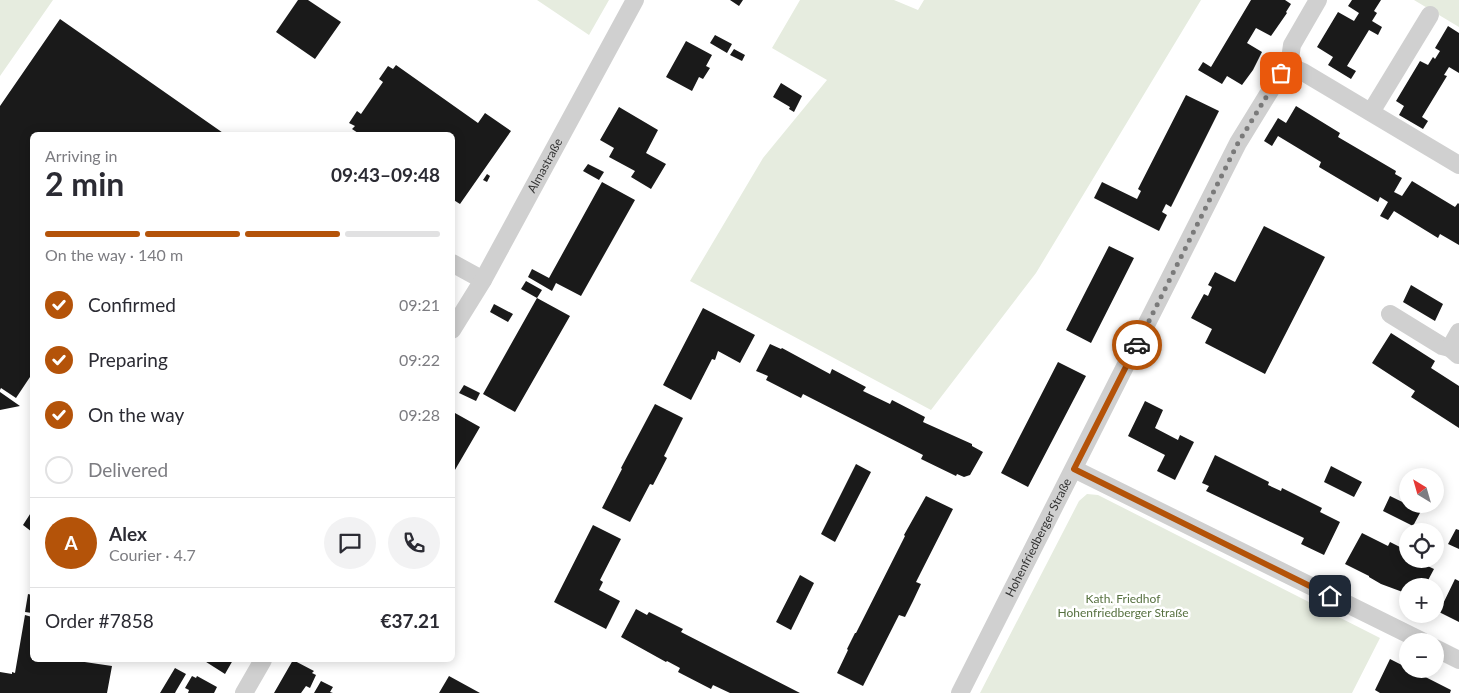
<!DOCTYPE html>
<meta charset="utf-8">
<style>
:root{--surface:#fff;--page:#f2f2f3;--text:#2b2b33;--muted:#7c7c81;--line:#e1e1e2;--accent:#b45309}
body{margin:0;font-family:Lato,sans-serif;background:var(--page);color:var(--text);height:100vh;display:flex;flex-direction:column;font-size:19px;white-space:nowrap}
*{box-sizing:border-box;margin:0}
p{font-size:16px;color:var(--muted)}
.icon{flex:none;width:28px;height:28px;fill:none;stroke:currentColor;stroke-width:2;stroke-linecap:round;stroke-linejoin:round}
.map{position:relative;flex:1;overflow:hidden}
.drawer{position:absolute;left:30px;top:132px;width:425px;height:530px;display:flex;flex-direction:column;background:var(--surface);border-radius:8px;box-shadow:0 2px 12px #0003}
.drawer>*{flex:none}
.needle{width:32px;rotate:323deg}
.buttons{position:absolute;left:1399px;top:468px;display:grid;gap:10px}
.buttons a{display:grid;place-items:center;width:45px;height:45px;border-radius:50%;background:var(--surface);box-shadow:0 2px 12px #0003;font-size:25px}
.pin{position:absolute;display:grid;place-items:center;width:42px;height:42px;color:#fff;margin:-21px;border-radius:10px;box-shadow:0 2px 8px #0006}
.courier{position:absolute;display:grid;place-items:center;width:50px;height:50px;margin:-25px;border:4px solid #b45309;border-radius:50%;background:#fff;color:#222;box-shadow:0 1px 6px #0007}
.headline em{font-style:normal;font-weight:700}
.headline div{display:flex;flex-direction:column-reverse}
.headline{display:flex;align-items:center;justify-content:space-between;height:85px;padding:0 15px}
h1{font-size:32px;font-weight:700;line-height:38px}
.bar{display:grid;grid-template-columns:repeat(4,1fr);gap:8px 5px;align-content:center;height:60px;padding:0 15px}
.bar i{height:6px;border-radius:4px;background:var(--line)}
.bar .current{background:var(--accent)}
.bar p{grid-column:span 4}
.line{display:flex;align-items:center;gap:12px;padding:0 15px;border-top:1px solid var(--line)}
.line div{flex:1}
.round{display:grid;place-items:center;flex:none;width:52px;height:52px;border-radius:26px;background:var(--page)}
ol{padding:0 15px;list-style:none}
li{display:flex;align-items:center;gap:15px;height:55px}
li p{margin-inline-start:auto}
li .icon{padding:5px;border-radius:50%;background:var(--accent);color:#fff;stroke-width:4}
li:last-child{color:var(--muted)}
li i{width:28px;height:28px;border:2px solid var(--line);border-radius:50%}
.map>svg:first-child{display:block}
</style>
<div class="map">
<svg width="1459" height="693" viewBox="0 0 1459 693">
<rect width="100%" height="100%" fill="#fff"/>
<path fill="#e6ecdf" d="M0 0H53L0 76Z
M537 0H609L589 35Z
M800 0H894L918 10 924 0H1201L1036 273 931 410 690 281 763 158 827 80 772 48Z
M1414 0H1459V27Z
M1087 494 1098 495 1380 638 1352 693H980L1079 501Z"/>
<path fill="#1a1a1a" d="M298 0H308L341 22 315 59 276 32Z
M730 0H743L739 6Z
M1251 0H1285L1291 4 1286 12 1287 13 1271 36 1256 28 1247 43 1262 52 1253 70 1242 85 1227 76 1222 84 1198 70 1203 62 1211 67Z
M1352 0H1381L1374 11 1377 13 1372 21 1382 27 1378 35 1369 30 1347 66 1356 71 1351 79 1328 65 1333 57 1317 47 1338 12 1354 21 1359 13 1348 6Z
M60 19 226 135H32V374L16 398 1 388 0 390V106Z
M1448 26 1459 33V73L1449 67 1444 75 1447 76 1422 117 1428 121 1423 129 1399 115 1404 106 1396 101 1420 61 1428 65 1433 57 1435 59 1440 51 1435 48Z
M715 35 732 44 727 53 710 43Z
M686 41 712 55 706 66 710 68 703 79 699 77 692 91 666 77Z
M734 49 745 55 742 61 730 55Z
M396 65 478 123 485 113 511 131 460 204 452 199V135H361L352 129 355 126 349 123 357 111 361 114 383 82 379 79 388 66 393 69Z
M781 83 802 96 794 112 789 109 790 107 773 97Z
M1186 95 1219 111 1171 207 1166 204 1162 212 1167 215 1159 231 1094 198 1102 182 1137 199 1141 191 1138 189Z
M1296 106 1340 133 1338 137 1396 171 1395 174 1402 178 1394 192 1402 196 1412 181 1455 207 1458 203 1459 204V245L1440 234 1438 238 1394 211 1388 220 1380 216 1388 202 1380 197 1378 202 1319 167 1321 162 1278 136 1272 146 1264 141 1278 118 1286 123Z
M619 107 658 130 646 153 666 164 651 189 631 177 635 171 609 157 614 148 600 140Z
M588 164 604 172 599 180 583 171Z
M487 174 490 176 487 182 483 180Z
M602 182 635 200 581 296 556 283 552 291 528 277 532 269 549 278Z
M1264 226 1325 257 1265 374 1205 343 1212 329 1191 318 1204 294 1208 296 1212 287 1208 285 1215 272 1235 282Z
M1109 246 1134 258 1091 343 1066 330Z
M526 281 542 290 537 298 521 289Z
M1411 285 1443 304 1435 321 1403 302Z
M537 298 570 316 515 412 483 394Z
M494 304 513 314 508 322 490 312Z
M703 308 755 335 740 363 718 351 715 360 712 359 691 400 663 385Z
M1391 333 1435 361 1431 368 1459 386V428L1411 397 1415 391 1372 363Z
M770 344 781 349 782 348 830 374 832 369 866 387 863 391 890 404 892 400 925 417 923 422 972 444V446L983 452 970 475 964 477 957 474 956 476 921 459 923 455 862 424 803 394 801 398 766 380 768 376 756 371Z
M1058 362 1086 376 1028 487 1001 473Z
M464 385 480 393 476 401 459 393Z
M0 392 20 406 0 410Z
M1145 401 1163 410 1155 428 1178 440 1180 435 1194 442 1175 480 1157 471 1165 455 1128 436Z
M655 404 683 418 664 456 667 458 653 485 650 484 630 522 602 508 622 469 621 468Z
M455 413 480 427 452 475V416Z
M1215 455 1269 482 1268 485 1281 491 1282 488 1322 508 1320 512 1340 522 1324 555 1301 544 1304 538 1206 491 1209 486 1202 483Z
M856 464 871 472 835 542 821 534Z
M1331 466 1362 482 1354 497 1324 482Z
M926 496 953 509 916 582 921 584 913 601 905 617 899 615 863 686 837 673 848 650 847 649 855 633H856L905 536 904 535Z
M1390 496 1421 511 1413 526 1383 511Z
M32 511V532L23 525Z
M593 525 621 539 600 580 603 582 599 590 620 601 606 629 554 602Z
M1456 529 1459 530V549L1448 544Z
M1362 533 1388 546 1390 542 1408 551V559H1413L1434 569 1425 586H1408V594L1381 584 1369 577V576L1345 564Z
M800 575 814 583 791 630 776 622Z
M1455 579 1459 581V622L1439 612Z
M28 594 32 595V613L25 612Z
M636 609 647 615 649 612 683 629 681 632 800 693H730L713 685 711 689 678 672 680 668 667 661 666 662 621 637Z
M25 615 32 617V660H71L112 666 107 693H0V672L12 674V672L15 673Z
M1390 659 1451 690 1450 693H1380L1375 690Z
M203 660H233L225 674Z
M293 660 314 671 312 673 316 675 310 688 306 686 301 693H274Z
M175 668 186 674 176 691 175 693H160Z
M192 676 196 678 197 676 217 687 214 693H188L189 690 185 688Z
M449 676 480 693H439Z
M321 681 333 687 330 692 333 693H314Z"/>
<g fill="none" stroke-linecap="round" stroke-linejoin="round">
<g stroke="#d0d0d0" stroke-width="18">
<path d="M1289 66 1303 72 1459 165"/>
<path d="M1371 112 1430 15"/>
<path d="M452 263 483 280"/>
<path d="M1390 314 1442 346 1450 348"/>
<path id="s1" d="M452 330 483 280 635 0"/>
<path d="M1458 355 1450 348 1459 332"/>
<path d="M1074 469 1422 641"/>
<path d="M1435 648 1459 660"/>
<path d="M244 693 263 660"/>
<path id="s2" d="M960 693 1238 143 1281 73 1289 66 1292 45 1318 0"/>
</g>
</g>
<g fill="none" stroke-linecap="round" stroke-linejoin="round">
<path stroke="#7a7a7a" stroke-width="5" stroke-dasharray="0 9" d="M1137 345 1238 143 1281 73"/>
<path stroke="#b45309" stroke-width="6" d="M1137 345 1074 469 1330 596"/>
</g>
<g text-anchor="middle" stroke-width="5" stroke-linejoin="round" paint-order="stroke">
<g font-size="12" fill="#333" stroke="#fff">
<text dy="4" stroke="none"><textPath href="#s1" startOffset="189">Almastraße</textPath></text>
<text dy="4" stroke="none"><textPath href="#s2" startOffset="174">Hohenfriedberger Straße</textPath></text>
</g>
<g font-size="12" fill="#56703f" stroke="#fff">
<text x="1123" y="603">Kath. Friedhof<tspan x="1123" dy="14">Hohenfriedberger Straße</tspan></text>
</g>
</g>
</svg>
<div class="buttons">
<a><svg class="needle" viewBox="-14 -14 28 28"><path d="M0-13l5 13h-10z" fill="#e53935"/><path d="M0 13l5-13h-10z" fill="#7c7c81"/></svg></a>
<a><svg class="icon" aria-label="locate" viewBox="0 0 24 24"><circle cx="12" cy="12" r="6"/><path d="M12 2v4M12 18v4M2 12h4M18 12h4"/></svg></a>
<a>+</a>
<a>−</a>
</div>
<div class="pin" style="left:1281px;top:73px;background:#ea580c"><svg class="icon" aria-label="bag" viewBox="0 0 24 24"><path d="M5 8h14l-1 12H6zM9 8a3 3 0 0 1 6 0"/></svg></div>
<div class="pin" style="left:1330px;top:596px;background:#1f2937"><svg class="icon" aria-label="home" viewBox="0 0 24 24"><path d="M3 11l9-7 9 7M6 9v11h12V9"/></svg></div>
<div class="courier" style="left:1137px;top:345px"><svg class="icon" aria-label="car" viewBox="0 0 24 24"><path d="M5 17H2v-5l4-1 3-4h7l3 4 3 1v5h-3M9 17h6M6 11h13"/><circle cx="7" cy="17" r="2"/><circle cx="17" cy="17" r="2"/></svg></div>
<section class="drawer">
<div class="headline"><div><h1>2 min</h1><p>Arriving in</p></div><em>09:43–09:48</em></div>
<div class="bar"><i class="current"></i><i class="current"></i><i class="current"></i><i></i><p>On the way · 140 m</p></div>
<ol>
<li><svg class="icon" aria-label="check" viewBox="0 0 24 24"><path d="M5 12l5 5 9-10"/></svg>Confirmed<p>09:21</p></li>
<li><svg class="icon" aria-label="check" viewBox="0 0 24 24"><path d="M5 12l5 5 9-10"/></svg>Preparing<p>09:22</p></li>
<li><svg class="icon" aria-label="check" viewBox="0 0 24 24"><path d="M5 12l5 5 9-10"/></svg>On the way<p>09:28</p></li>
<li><i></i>Delivered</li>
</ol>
<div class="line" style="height:90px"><b class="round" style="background:var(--accent);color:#fff">A</b><div><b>Alex</b><p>Courier · 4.7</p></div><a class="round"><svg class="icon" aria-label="chat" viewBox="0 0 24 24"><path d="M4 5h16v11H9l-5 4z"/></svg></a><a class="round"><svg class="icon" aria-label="phone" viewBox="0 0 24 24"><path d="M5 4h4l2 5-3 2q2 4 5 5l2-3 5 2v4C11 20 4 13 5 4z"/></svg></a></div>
<div class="line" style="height:65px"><div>Order #7858</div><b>€37.21</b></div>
</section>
</div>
